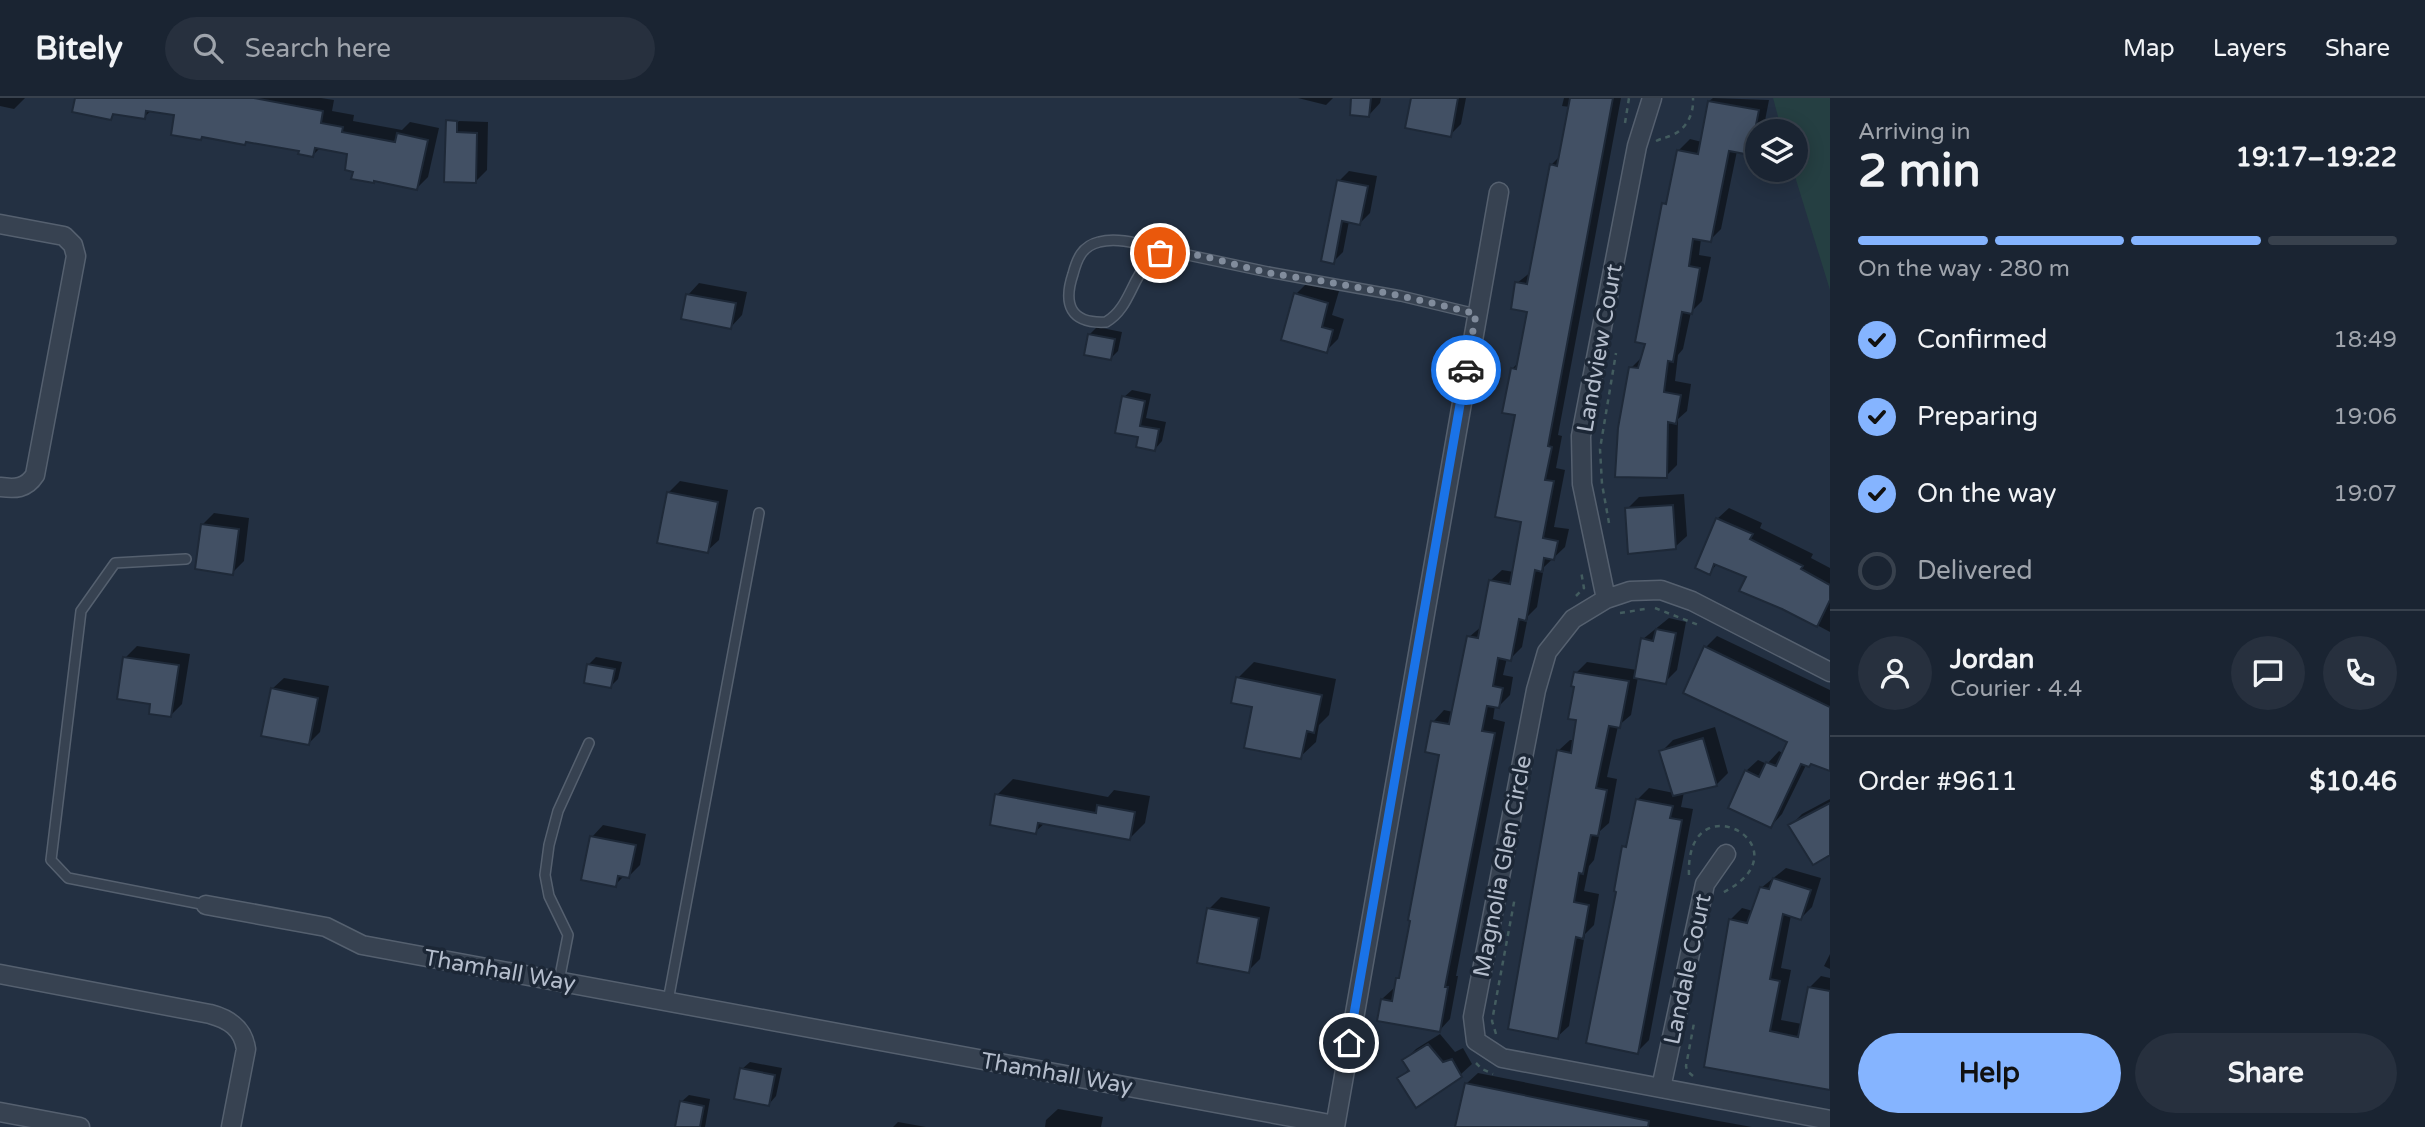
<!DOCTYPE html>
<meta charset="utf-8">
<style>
:root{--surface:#1a2432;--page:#27303e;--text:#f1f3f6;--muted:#9fa4ac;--line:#38414d;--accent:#85b4ff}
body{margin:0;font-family:"Varela Round",sans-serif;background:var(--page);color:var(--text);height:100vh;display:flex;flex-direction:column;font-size:26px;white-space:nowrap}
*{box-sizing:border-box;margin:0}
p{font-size:23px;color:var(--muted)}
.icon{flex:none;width:38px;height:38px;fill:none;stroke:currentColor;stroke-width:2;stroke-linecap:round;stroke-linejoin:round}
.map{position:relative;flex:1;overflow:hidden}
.panel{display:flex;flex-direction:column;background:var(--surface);width:595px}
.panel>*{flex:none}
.controls{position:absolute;left:1745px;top:21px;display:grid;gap:14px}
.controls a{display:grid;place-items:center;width:63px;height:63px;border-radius:50%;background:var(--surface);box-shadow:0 4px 18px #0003,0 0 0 2px var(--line);font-size:35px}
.pin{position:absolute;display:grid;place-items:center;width:60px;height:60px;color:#fff;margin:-30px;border:4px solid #fff;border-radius:50%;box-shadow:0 2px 7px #0007}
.courier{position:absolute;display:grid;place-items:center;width:70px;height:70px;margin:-35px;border:5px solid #1a73e8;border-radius:50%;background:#fff;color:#222;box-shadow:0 2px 9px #0007}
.summary em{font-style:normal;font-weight:800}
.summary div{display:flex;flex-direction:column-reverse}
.summary{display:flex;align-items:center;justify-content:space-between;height:119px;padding:0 28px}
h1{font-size:46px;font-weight:800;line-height:52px}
.bar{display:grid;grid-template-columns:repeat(4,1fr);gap:10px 7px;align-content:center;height:84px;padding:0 28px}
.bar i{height:9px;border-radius:5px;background:var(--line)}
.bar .current{background:var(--accent)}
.bar p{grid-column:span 4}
.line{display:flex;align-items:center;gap:18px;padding:0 28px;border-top:2px solid var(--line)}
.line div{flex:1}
.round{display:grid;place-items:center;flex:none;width:74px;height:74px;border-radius:37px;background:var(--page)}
ol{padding:0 28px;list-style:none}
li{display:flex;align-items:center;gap:21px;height:77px}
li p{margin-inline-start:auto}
li .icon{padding:7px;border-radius:50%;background:var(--accent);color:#111;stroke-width:4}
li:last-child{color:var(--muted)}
li i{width:38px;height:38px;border:4px solid var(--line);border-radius:50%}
.cta{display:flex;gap:14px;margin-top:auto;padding:14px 28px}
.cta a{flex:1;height:80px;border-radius:42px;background:var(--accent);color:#111;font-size:28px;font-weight:800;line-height:80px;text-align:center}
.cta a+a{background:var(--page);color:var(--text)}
header{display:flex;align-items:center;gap:42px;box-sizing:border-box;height:98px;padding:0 35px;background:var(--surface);border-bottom:2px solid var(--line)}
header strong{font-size:33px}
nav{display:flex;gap:38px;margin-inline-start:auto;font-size:24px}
.search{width:490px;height:63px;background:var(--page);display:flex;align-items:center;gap:18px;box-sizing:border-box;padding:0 24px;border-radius:38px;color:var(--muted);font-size:26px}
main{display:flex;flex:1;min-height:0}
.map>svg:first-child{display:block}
</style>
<header>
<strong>Bitely</strong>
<div class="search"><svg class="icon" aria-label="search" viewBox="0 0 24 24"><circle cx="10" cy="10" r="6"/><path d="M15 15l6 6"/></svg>Search here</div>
<nav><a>Map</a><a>Layers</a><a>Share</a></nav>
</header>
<main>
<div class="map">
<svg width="1830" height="1029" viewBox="0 0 1830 1029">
<rect width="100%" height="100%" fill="#233042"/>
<path fill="#253f42" d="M1773 0H1830V192L1793 72H1796V33H1782Z"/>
<path fill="#0007" d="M0 0H25L14 11 0 8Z
M77 0H321L334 2 332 13 354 17 353 23 402 32 410 24 439 30 428 79 417 90 355 72 350 55 320 50 313 57 301 51 204 37 201 40 177 16 152 12 144 19 116 14 111 20Z
M1298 0H1333L1326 7Z
M1352 0H1381L1380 5 1369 17Z
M1424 0H1466L1461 26 1450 37Z
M1564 0H1621L1558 337 1562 338 1556 370 1565 372 1554 429 1569 431 1565 449 1544 469 1537 509 1528 518 1522 549 1510 561 1507 560 1503 577 1513 579 1510 597 1498 609 1495 608 1493 621 1505 624 1456 878H1458L1450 921 1439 933 1382 901 1394 890H1396L1398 880 1402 877 1441 655 1433 624 1444 612 1453 614 1469 539 1482 528 1490 483 1502 472 1514 474 1523 423 1512 271 1520 263 1529 213 1517 185 1531 174 1551 67 1560 58 1570 9 1562 8Z
M1713 0 1769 2 1763 33H1757V48L1750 55 1737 53 1721 131 1710 142 1701 141 1699 157 1711 159 1702 203 1691 214 1683 251 1678 257 1675 283 1691 286 1687 313 1678 321 1677 367 1666 378 1631 270 1643 258 1664 106 1669 101 1678 53 1690 41 1702 44 1709 3Z
M459 23 488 24 487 72 475 84 447 34Z
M1349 73 1377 78 1370 115 1360 125 1349 123 1343 154 1333 164 1339 83Z
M1308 184 1339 193 1332 217 1344 221 1338 241 1326 253 1296 196Z
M699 185 747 194 742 217 731 229 688 197Z
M1097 229 1122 234 1118 253 1111 260 1089 237Z
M1132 292 1151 296 1146 320 1166 324 1162 343 1155 351 1140 338 1124 299Z
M680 383 728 392 719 442 707 453 668 395Z
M1684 396 1687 438 1675 449 1627 411 1639 399Z
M1729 410 1762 425 1760 430 1813 456 1811 460 1830 470V534L1783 509 1748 478 1718 465 1709 475 1717 421Z
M214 415 249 420 244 463 232 475 202 427Z
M1669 520 1686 524 1677 572 1665 584 1638 579 1631 617 1618 628 1607 679 1617 681 1609 725 1600 733 1594 762 1589 768 1584 793 1599 796 1594 827 1585 836 1569 928 1557 939 1558 653 1570 642H1575L1578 621 1576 575 1587 564 1637 572 1643 541Z
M1717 538 1830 592V672L1808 663 1782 716 1771 728 1746 673 1758 662 1767 666 1779 653 1784 656 1790 643 1706 549Z
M137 548 190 556 182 606 171 617 125 560Z
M596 559 622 564 618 581 611 588 589 566Z
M1254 564 1336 581 1329 617 1319 627 1316 644 1300 659 1254 608 1238 580Z
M284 580 329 588 320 634 308 646 272 591Z
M1715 629 1728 675 1716 687 1684 694 1681 709 1693 711 1649 942 1637 954 1618 792 1624 749 1629 744 1637 702 1649 690 1674 695 1661 654 1673 642Z
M1013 681 1108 699 1114 692 1150 698 1145 725 1130 740 1045 725 1035 734 997 697Z
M1830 701V755L1791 727 1802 716Z
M603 727 646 736 640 767 628 779 624 778 615 787 592 739Z
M1786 770 1821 780 1812 809 1801 820 1791 817 1781 870 1791 872 1781 922 1802 926 1809 890 1821 878 1830 880V990L1706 967 1730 822 1742 810 1753 813 1761 790Z
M1221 799 1270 809 1260 861 1248 873 1209 811Z
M1830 856V871L1824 868Z
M1440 936 1455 954 1463 950 1472 966 1460 977 1400 980 1409 971 1404 963 1416 951Z
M750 964 782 970 776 998 769 1006 742 971Z
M1478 975 1713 1022 1752 1029H1456L1466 986Z
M689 997 710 1001 705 1029H676L681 1004Z
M1058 1011 1103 1019 1101 1029H1045L1046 1022Z
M898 1024 926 1029H893Z"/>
<path fill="#425064" stroke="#1e2938" stroke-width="2" d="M75 0H254L323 13 321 25 343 29 342 34 395 44 397 35 428 42 417 92 374 83V85L351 81 353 74 345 72 347 56 315 50 313 59 298 56 299 53 246 44 245 47 202 39 201 42 171 37 174 17 146 13 145 21 113 16 111 22 72 14Z
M1351 0H1371L1369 19 1350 17Z
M1411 0H1458L1451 39 1405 30Z
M1570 0H1613L1548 348 1552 349 1545 382 1554 383 1543 440 1558 443 1554 462 1544 460 1542 474 1535 472 1526 523 1519 521 1511 563 1498 560 1493 588 1503 590 1499 610 1487 608 1482 633 1495 635 1445 889H1448L1440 934 1377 923 1381 901 1392 903 1396 880H1399L1410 823 1408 822 1439 657 1425 654 1431 623 1449 626 1467 538 1478 540 1489 482 1510 486 1521 424 1495 419 1515 317 1502 315 1511 270 1516 271 1527 214 1511 211 1515 184 1527 186 1550 66 1557 68Z
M1708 3 1759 12 1750 57 1729 53 1711 144 1693 141 1689 168 1700 170 1692 216 1682 214 1673 264 1668 263 1664 294 1681 297 1676 326 1668 324 1667 380 1615 379 1618 330 1629 269 1638 270 1645 246 1635 244 1662 105 1666 106 1677 52 1698 56Z
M446 22 457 23V34L477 35 476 85 444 84Z
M1337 82 1368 88 1360 127 1342 123 1334 166 1321 163Z
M1294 195 1328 205 1322 229 1333 232 1327 255 1281 242Z
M686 196 736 205 731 231 681 221Z
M1088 236 1115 241 1111 262 1084 257Z
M1122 298 1145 303 1140 328 1159 331 1155 353 1136 349 1138 339 1115 335Z
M667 394 718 404 708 455 657 445Z
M1673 407 1676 451 1628 456 1625 410Z
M1716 420 1753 436 1750 441 1803 468 1801 471 1830 487V502L1817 529 1782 511 1739 493 1746 479 1714 466 1710 477 1695 470Z
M201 426 239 431 233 477 195 471Z
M1656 531 1676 535 1666 586 1634 580 1641 540 1653 543Z
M1704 548 1830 609V673L1811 666 1809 669 1801 666 1771 730 1728 710 1745 672 1759 679 1766 664 1776 668 1787 644 1683 595Z
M123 559 179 567 171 619 149 616 150 606 117 601Z
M587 566 615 571 611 590 584 585Z
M1574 574 1629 583 1620 630 1609 628 1596 690 1607 692 1598 738 1591 737 1583 776 1579 775 1574 804 1589 807 1583 841 1576 839 1558 941 1508 931 1557 652 1571 655 1576 622 1568 621 1574 589 1571 588Z
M1236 579 1322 597 1314 635 1307 633 1301 661 1244 650 1252 609 1231 605Z
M271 590 318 600 309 647 261 638Z
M1703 640 1717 688 1673 698 1659 653Z
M995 696 1096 715 1097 707 1135 714 1130 742 1038 725 1036 736 990 727Z
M1636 701 1673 708 1670 720 1682 722 1638 956 1586 945 1616 794 1614 793 1622 748 1626 749Z
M1830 705V757L1813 767 1788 727Z
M590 738 636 747 629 780 618 778 616 789 581 782Z
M1773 780 1811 792 1801 822 1783 816 1770 881 1780 883 1770 933 1798 939 1808 889 1830 893V992L1704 969 1729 821 1747 825 1760 789 1769 791Z
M1207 810 1259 820 1249 875 1197 865Z
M1428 946 1443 964 1452 961 1462 979 1416 1010 1397 980 1409 973 1402 962Z
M740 970 775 977 769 1008 734 1001Z
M1465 985 1649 1023 1648 1029H1455Z
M680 1003 704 1008 700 1029H675Z"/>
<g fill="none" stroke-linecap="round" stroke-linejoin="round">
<g stroke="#55606f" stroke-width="12">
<path id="service" d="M1169 153C1147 149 1121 138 1099 144 1082 148 1077 161 1073 176 1063 206 1070 226 1106 224 1136 207 1131 162 1169 153L1268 174 1401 198 1476 216
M186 461 115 465 81 513 51 762 68 780 206 807
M559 883 568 837 549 798 545 777 549 747 558 713 589 645
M668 903 759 415"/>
</g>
<g stroke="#55606f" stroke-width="21">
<path id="minor" d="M0 126 64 138 73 147 76 158 35 377C26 391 15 391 0 389
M1606 501 1582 386 1581 338 1637 48 1652 0
M1830 574 1692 503 1661 492 1630 493 1606 501 1573 521 1547 554 1536 592 1473 919 1476 943 1502 960 1830 1022
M206 807 326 829 362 847 1335 1027
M0 876 210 916C229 921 243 930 246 951L231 1029
M1661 990 1705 786 1726 756
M0 1014 80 1029
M1335 1029 1499 94"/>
</g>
<path stroke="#435c5f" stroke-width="2.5" stroke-dasharray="5 5" stroke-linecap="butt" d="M1625 25 1629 0
M1656 43C1662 40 1666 40 1672 37 1687 31 1694 15 1693 0
M1609 425 1602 386 1600 351 1616 255
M1576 498 1584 490 1581 473
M1655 510 1701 528
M1620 515 1645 511
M1689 777C1685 679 1814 751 1720 796
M1496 936 1492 923 1515 799
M1476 965 1482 971 1493 976
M1693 978 1687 973 1686 968 1694 925"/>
<use href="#service" stroke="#374251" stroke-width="9"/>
<use href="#minor" stroke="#374251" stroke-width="18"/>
</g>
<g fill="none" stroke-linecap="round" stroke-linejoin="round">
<path stroke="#818c9c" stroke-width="7" stroke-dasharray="0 12.6" d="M1160 155C1187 150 1237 168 1265 174 1289 179 1315 181 1339 186 1385 194 1431 204 1476 216L1466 272"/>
<path stroke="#1a73e8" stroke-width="9" d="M1349 945 1466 272"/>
</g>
<g text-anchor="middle" stroke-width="7" stroke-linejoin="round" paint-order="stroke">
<g font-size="23" fill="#b4bdcc" stroke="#1c2736">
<text transform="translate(1599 250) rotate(-80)" y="8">Landview Court</text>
<text transform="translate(1502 768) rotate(-79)" y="8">Magnolia Glen Circle</text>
<text transform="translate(1687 871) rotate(-78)" y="8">Landale Court</text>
<text transform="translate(500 872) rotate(10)" y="8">Thamhall Way</text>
<text transform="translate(1057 975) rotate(10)" y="8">Thamhall Way</text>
</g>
</g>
</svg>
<div class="controls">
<a><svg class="icon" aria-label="layers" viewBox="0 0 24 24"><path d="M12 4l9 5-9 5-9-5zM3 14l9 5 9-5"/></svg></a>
</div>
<div class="pin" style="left:1160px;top:155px;background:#ea580c"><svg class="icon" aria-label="bag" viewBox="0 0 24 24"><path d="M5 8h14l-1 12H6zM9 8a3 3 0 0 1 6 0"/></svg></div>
<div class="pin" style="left:1349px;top:945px;background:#1f2937"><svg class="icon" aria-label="home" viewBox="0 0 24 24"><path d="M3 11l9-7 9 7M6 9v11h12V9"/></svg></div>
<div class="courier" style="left:1466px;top:272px"><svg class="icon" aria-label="car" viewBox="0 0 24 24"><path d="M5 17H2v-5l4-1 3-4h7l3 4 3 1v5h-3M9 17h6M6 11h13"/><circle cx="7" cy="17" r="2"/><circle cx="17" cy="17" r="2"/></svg></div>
</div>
<section class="panel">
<div class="summary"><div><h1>2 min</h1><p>Arriving in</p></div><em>19:17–19:22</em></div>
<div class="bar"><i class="current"></i><i class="current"></i><i class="current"></i><i></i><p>On the way · 280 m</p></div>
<ol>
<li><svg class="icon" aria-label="check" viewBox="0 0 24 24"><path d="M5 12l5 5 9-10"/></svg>Confirmed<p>18:49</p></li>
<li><svg class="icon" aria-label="check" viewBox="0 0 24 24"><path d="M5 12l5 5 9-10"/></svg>Preparing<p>19:06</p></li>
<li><svg class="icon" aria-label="check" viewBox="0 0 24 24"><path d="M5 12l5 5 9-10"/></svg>On the way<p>19:07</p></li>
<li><i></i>Delivered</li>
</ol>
<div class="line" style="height:126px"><a class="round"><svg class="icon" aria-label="person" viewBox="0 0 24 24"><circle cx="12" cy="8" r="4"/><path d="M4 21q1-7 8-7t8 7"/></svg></a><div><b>Jordan</b><p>Courier · 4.4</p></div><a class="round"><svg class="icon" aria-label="chat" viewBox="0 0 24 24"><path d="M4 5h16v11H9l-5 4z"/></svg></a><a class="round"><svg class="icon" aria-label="phone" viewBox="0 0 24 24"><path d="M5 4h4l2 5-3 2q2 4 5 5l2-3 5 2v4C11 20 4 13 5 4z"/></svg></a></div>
<div class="line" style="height:91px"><div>Order #9611</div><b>$10.46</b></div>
<div class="cta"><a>Help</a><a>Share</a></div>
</section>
</main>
